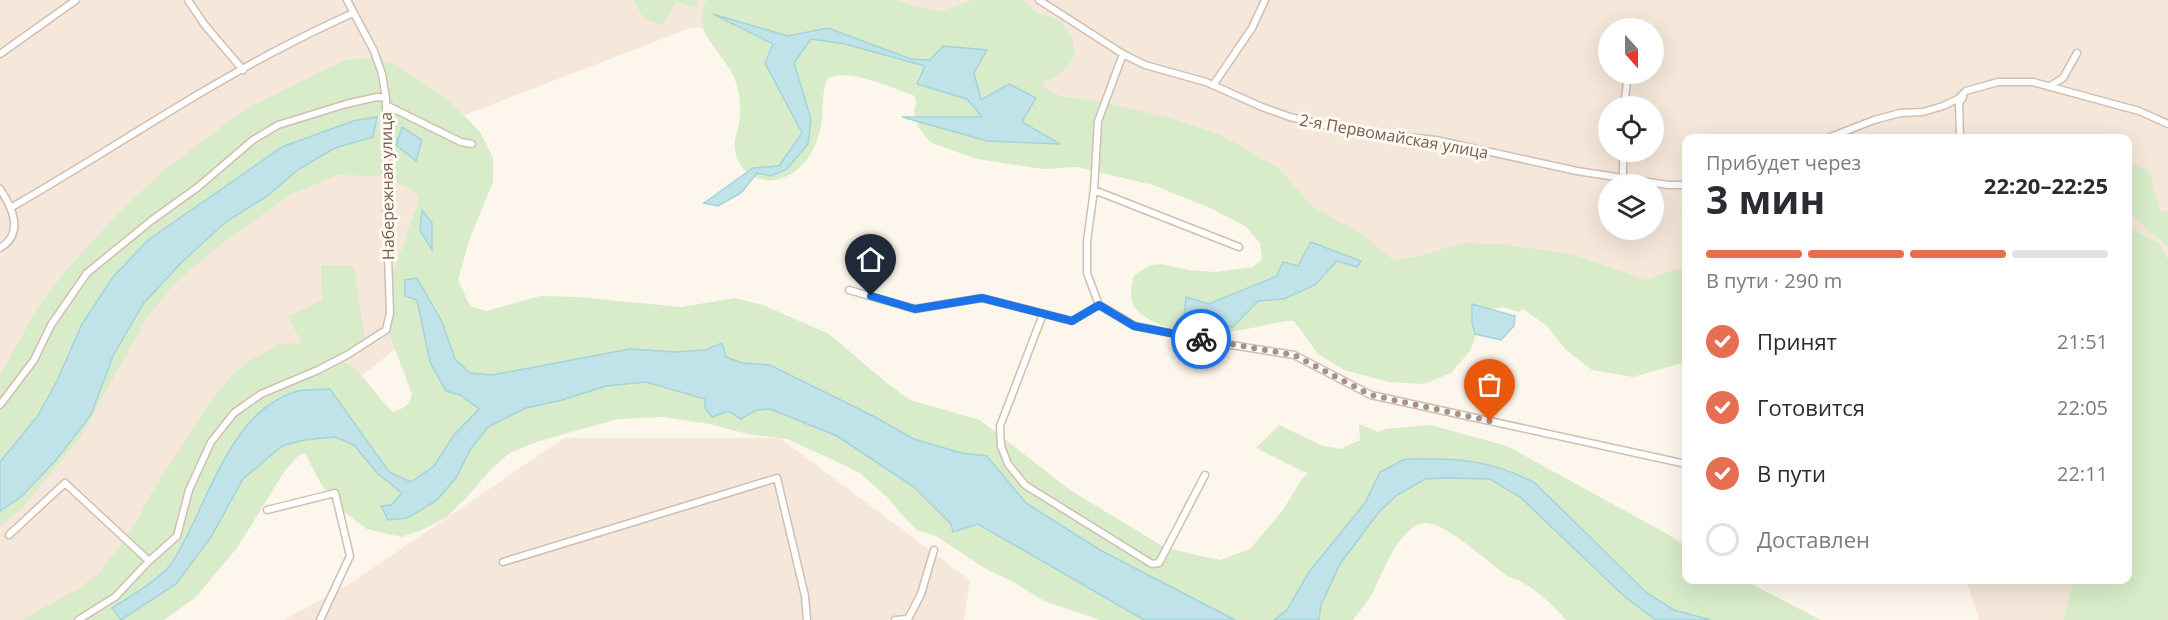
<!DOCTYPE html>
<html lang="ru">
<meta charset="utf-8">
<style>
:root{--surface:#fff;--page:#f2f2f3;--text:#2b2b33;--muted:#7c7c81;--line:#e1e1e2;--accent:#e76f51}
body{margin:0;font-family:"Open Sans",sans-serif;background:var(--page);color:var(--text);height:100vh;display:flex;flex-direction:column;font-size:22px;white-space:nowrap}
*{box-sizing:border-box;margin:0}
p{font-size:20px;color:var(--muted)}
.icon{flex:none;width:33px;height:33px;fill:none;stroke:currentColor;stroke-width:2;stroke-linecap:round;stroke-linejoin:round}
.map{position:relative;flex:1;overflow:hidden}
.drawer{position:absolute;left:1682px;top:134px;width:450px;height:450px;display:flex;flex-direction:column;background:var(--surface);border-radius:12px;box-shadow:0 6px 24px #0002}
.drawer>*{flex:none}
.needle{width:39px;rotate:159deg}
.fabs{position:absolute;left:1598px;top:18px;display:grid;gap:12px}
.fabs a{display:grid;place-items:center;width:66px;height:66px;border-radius:50%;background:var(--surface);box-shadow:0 6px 24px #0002;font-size:30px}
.pin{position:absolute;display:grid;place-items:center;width:51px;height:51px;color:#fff;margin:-62px -26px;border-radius:50% 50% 50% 0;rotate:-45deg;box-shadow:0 0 6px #0007}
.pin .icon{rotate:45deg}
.courier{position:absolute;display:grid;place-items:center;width:60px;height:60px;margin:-30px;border:4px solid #1a73e8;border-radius:50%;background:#fff;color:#222;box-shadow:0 2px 8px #0007}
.summary em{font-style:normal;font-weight:700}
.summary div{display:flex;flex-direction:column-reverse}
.summary{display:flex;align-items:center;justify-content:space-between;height:102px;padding:0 24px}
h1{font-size:39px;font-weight:700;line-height:45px}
.bar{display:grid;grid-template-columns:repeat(4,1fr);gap:9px 6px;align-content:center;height:72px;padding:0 24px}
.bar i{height:8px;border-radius:4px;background:var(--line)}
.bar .active{background:var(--accent)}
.bar p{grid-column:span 4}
ol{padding:0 24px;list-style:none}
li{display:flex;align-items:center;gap:18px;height:66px}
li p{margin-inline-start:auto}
li .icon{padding:6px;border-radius:50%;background:var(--accent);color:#fff;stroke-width:4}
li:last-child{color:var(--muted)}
li i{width:33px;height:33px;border:3px solid var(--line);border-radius:50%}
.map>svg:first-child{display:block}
</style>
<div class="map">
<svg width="2168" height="620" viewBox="0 0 2168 620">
<rect width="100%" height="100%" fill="#fdf6ec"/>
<path fill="#f5e8da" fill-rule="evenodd" d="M0 0H2168V256L2127 241V138H1686V289L1495 265 1373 306 1294 234 987 90 693 27 454 119 445 309 266 453 96 620H0ZM1608 28H1653V74H1608ZM1608 106H1653V152H1608ZM1608 184H1653V230H1608Z
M564 438H780L970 580 964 620H284L351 583Z
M2168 465V620H1979L1966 579H2127Z"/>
<path fill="#d8ecc9" d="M634 0H698L696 7 676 2 663 25 643 18Z
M706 0H895L938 12 973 0H1023L1036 12 1061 21 1073 40 1075 53 1070 64 1058 76 1042 82 1043 87 1060 96 1103 102 1170 118 1221 135 1280 169 1310 205 1361 234 1394 260 1420 256 1461 243 1498 244 1572 254 1645 280 1686 266V362L1633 377 1592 370 1565 349 1547 326 1523 309 1518 312 1503 307 1482 311 1479 327 1470 351 1451 373 1424 384 1389 382 1344 370 1318 354 1294 321C1281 320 1265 326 1252 328 1219 335 1183 336 1152 321 1128 308 1129 298 1134 275L1151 265 1161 264 1189 270 1215 272 1253 267 1262 259 1260 243 1245 226 1210 208 1153 185 1077 167 1043 169 977 159 937 145 930 142 918 127 914 111 916 103 915 96C893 89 847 66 827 79 822 92 823 106 822 120 819 140 810 163 791 174 768 188 740 178 735 150 733 141 738 132 739 123 742 109 739 90 734 77 723 52 690 32 706 0Z
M368 58 393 63 451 102 480 132 493 158V182L470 238 458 280 468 302 473 307 486 311 540 296 577 297 681 307 735 298 763 305 829 334 888 384 910 400 980 420 1070 490 1164 547 1200 556 1220 560 1250 549 1283 510 1301 480 1308 473 1302 471 1256 448 1279 425 1323 446 1340 449 1360 440 1359 424 1378 432 1386 429 1430 425 1507 446 1669 535 1686 546V579H1742L1821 620H1566C1554 606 1540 593 1525 584 1520 580 1513 579 1508 576 1489 565 1441 516 1420 524 1396 533 1383 573 1372 594 1367 603 1359 611 1353 620H1100L1044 601 1013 582 986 569 936 536 917 530 901 514 889 499 860 473 833 460 787 439 747 434 710 424 663 417 618 419 536 442 510 453 492 468 466 498 447 517 422 530 401 537 367 529 339 508 321 484 305 453 298 456 284 472 237 548 195 598 164 620H22L79 588 96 576 121 545 136 522 152 492 212 400 231 375 249 361 279 344 302 343 288 317 322 300 321 265 354 266 365 339 335 357C362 368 373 393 393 412 404 408 409 406 412 394L387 328 385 310 391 281 409 227 418 204 419 195 411 189 380 176 338 175 290 195 220 245 172 286 145 321 79 439 24 506 0 527V376L36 310 66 270 119 213 163 171 236 116 255 104 346 60Z
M2127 162 2149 171 2160 210 2168 212V247L2127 211Z
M2127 227 2159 243 2168 258V618L2167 620H2063L2074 579H2127Z"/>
<path fill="#bfe3e8" stroke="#a5d3da" stroke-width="1.5" d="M713 14 788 36 828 28 911 59 930 60 943 46 987 50 974 73 981 100 1009 84 1036 98 1022 122 1060 144 987 141 902 117H982L967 99 917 84 925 66 845 44 811 39 794 63 811 119 808 144 787 169 771 176 757 173 741 193 718 206 704 203 753 168 779 166 802 133 765 63 773 44Z
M377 117 373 137 335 148 299 169 266 197 227 221 181 263 143 304 113 356 91 415 56 460 21 497 0 511V462L37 417 57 381 82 324 113 277 148 240 282 147 353 121Z
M402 127 422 140 416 161 396 145Z
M422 210 432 223V250L420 230Z
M1311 242 1361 261 1357 267 1337 261 1315 285 1284 299 1258 301 1233 327 1184 317 1186 297 1209 304 1277 276 1283 262 1298 266Z
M417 278 442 322 455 359 470 373 492 375 630 349 676 352 705 350 722 343 726 357 742 363 770 365 873 416 914 439 961 453 987 456 1026 503 1100 550 1235 620H1144L978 524 953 532 951 524 914 487 837 436 770 409 756 410 741 419 728 411 712 417 705 408V399L646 382 606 386 562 400 526 408 488 427 470 450 456 478 436 501 407 518 388 520 381 506 391 505 402 493 377 473 354 445 335 437 304 440 282 446 243 479 211 537 176 584 121 620 112 608C127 599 161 578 171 564 207 511 227 410 298 391 307 389 319 390 330 389L389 472 411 482 434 466 454 435 479 409 460 395 446 391 430 362 417 300 405 296V280Z
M1472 304 1515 316 1514 326 1501 340 1475 334 1472 323Z
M1405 459C1454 458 1490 459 1535 483L1647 593 1674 610 1711 620H1656L1625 597 1520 497 1490 479 1446 478 1425 479 1397 495 1379 512 1340 564 1321 605 1319 620H1274L1287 610 1309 572 1365 503 1380 472Z"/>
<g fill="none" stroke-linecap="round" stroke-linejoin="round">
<g stroke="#d1beb0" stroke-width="9">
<path id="minor" d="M188 0 204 24 243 70
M1039 0 1123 54 1145 65 1206 82 1262 107 1290 117 1350 131 1436 140 1577 171 1668 185H1686
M0 54 76 0
M1123 54 1098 121 1094 190 1087 241V273L1099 305 1135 326 1231 345 1294 355 1371 395 1686 464
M1214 84 1252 28 1265 0
M2050 86 2063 78 2077 53
M386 105 461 142 472 144
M1624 106 1628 74
M1828 138 1874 120 1900 113 1923 112 1943 106 1958 99 1966 91 1998 82H2033L2139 111 2168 124
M1960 138 1959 103 1963 97
M1623 152V179
M0 189C12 207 25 233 0 248
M1094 190 1239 247
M12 207C103 155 190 95 283 47 306 35 329 24 353 13
M849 290 915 309 982 298 1072 321 1099 305
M1043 314 1000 426 1001 446 1008 464 1025 485 1152 564 1159 563 1205 475
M0 405 34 360 51 325 87 273 152 220 198 187 253 140 278 125 346 104 377 97 386 98
M267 510 335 493 350 556 320 620
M9 535 65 483 149 561
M503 562 777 478 805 596 807 620
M78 620 115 597 149 561 177 536 189 490 211 442 234 413 261 394 318 370 347 355 386 330 390 313 386 199V98L382 74 374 51 347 0
M895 620 908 619 921 594 934 550"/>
</g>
<use href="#minor" stroke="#fff" stroke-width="6"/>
</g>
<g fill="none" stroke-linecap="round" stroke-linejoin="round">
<path stroke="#a89285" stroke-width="6" stroke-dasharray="0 10.8" d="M1201 339 1294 355 1371 395 1490 421"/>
<path stroke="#1a73e8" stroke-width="8" d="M871 296 915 309 982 298 1072 321 1099 305 1134 326 1201 339"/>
</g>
<g text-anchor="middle" stroke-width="6" stroke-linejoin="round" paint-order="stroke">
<g font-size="16" fill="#7a5c4d" stroke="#fffaf3">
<text transform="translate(1394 136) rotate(10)" y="6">2-я Первомайская улица</text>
<text transform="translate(387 186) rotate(-91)" y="6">Набережная улица</text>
</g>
</g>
</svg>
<div class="fabs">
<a><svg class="needle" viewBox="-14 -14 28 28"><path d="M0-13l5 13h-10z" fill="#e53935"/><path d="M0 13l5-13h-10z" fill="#7c7c81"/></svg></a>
<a><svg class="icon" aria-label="locate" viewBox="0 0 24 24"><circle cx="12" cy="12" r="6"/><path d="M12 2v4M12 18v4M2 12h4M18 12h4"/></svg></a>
<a><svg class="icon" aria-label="layers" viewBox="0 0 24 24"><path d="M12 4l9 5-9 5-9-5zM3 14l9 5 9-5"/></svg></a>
</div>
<div class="pin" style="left:1490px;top:421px;background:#ea580c"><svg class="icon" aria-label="bag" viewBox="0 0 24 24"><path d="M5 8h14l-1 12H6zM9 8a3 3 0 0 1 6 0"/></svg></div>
<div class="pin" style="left:871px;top:296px;background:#1f2937"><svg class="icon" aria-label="home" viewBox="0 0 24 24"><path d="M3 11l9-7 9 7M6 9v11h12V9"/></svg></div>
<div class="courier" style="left:1201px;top:339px"><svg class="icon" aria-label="bike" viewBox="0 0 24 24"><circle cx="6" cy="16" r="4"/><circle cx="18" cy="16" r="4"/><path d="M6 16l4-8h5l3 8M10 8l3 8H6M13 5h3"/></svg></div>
<section class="drawer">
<div class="summary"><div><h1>3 мин</h1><p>Прибудет через</p></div><em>22:20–22:25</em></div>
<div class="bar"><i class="active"></i><i class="active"></i><i class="active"></i><i></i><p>В пути · 290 m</p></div>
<ol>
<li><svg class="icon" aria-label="check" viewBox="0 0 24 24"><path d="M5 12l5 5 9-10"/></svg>Принят<p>21:51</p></li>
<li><svg class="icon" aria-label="check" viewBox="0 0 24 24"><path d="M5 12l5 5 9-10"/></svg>Готовится<p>22:05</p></li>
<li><svg class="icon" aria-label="check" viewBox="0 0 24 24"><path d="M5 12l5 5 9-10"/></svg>В пути<p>22:11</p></li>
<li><i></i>Доставлен</li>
</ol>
</section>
</div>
